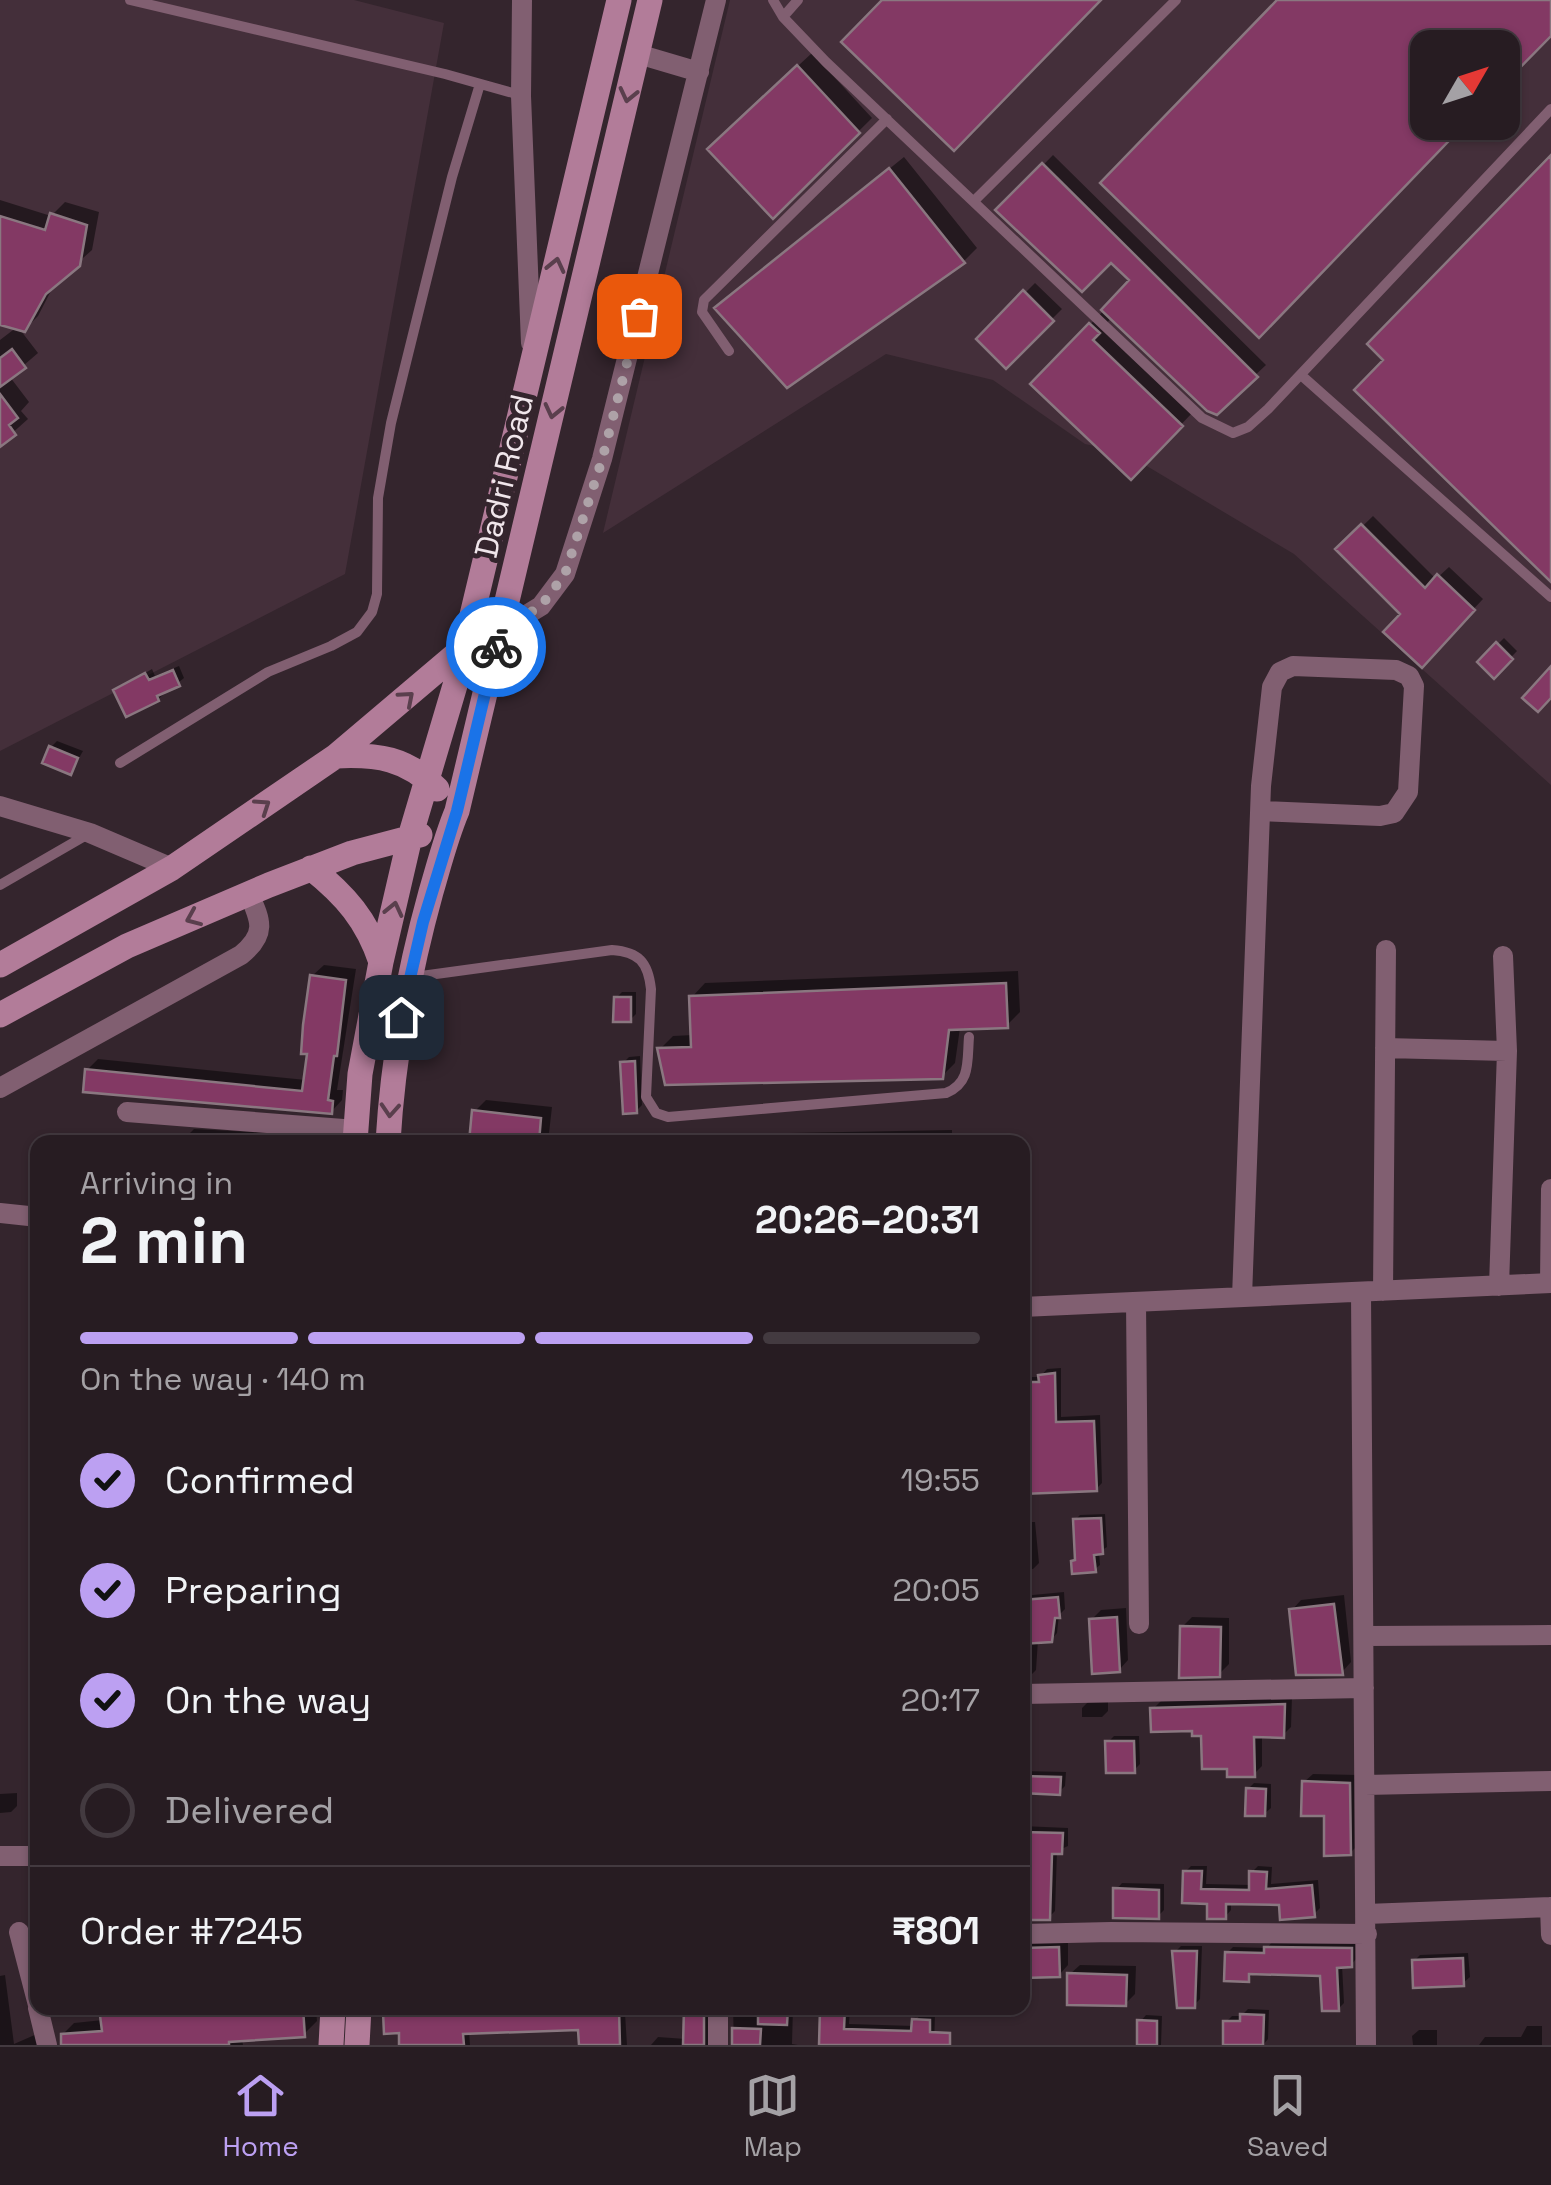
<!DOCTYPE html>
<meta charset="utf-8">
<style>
:root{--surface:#271c22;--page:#33292f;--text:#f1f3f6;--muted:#a4a1a5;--line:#433a40;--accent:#bca0f2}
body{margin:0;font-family:"Space Grotesk",sans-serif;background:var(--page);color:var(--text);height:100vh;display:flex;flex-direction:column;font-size:38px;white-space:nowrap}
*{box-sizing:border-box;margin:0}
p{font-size:32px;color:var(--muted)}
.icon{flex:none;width:55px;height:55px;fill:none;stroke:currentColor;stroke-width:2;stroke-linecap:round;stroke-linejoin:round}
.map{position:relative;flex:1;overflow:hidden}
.sheet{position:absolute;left:30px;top:1135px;width:1000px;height:880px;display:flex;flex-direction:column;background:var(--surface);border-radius:20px;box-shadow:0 2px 8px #0004,0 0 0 2px var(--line)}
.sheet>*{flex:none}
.needle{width:65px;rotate:51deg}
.buttons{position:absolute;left:1410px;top:30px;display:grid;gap:20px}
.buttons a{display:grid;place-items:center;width:110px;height:110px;border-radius:20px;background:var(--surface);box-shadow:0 2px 8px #0004,0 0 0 2px var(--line);font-size:50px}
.pin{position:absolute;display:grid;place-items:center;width:85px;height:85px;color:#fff;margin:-42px;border-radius:20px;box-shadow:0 5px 15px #0006}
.courier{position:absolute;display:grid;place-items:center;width:100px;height:100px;margin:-50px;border:8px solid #1a73e8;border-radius:50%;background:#fff;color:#222;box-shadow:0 2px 12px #0007}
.head em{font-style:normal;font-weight:600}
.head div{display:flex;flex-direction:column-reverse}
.head{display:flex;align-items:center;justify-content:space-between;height:170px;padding:0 50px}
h1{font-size:65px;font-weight:600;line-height:75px}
.bar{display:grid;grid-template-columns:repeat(4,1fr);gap:15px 10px;align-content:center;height:120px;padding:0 50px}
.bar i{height:12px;border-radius:8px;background:var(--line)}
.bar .selected{background:var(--accent)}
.bar p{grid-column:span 4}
.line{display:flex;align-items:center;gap:25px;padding:0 50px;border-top:2px solid var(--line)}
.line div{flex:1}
ol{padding:0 50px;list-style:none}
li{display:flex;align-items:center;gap:30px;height:110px}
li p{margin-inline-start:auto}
li .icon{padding:10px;border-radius:50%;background:var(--accent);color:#111;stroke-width:4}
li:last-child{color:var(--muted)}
li i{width:55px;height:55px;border:5px solid var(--line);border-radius:50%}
.menu{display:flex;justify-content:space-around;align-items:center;height:140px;border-top:2px solid var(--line);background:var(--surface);font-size:28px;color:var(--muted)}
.menu a{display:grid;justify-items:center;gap:5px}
.menu .selected{color:var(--accent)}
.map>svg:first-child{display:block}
</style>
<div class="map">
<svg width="1551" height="2045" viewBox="0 0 1551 2045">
<rect width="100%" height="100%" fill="#34252d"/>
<path fill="#442f3a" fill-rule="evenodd" d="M0 0H354L444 23 345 574 0 751Z
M730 0H1551V785L1294 554 1125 453 1085 444 993 380 886 354 603 533ZM1428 48H1502V122H1428Z"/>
<path fill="#0007" d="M812 53 872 118 773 216 723 135Z
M1053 155 1266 365 1216 412 1112 317 1105 325 1194 411 1131 477 1033 384 1133 280 1111 259 999 210Z
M904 157 977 248 964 261 717 308Z
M0 200 51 216 65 202 99 212 92 250 55 283 38 316 25 329 18 327 38 353 10 377 29 402 21 411 28 419 0 444V340L17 327 0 324Z
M1035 283 1062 309 1006 365 979 339Z
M1373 516 1436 579 1449 567 1483 599 1422 664 1403 614 1339 549Z
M1504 638 1517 651 1494 675 1480 662Z
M179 666 184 678 158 699 116 690 152 669 155 676Z
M57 741 83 751 71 772 51 747Z
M324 965 356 969 337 1090H343L342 1100 331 1112 87 1070 98 1059 306 1080 312 976Z
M1018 971 1020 1012 1006 1026 960 1028 955 1063 942 1076 660 1049 673 1036 693 1035 692 997 705 983Z
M622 992H636V1014L630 1020 616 998Z
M640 1056 642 1105 636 1111 623 1063 629 1057Z
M486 1100 552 1107 548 1142H471L474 1112Z
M194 1129 344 1137V1142H181Z
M952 1130V1142H673L681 1135Z
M423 1139 450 1142H419Z
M1061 1368V1417L1100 1415 1102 1483 1096 1489 1022 1472V1377H1040L1047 1369Z
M1105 1514 1107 1547 1099 1552 1100 1565 1094 1570 1077 1558 1075 1520 1080 1515Z
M1022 1522H1035L1039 1563 1033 1569 1022 1570Z
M1064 1592 1065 1609 1059 1615 1057 1633 1051 1640H1038L1036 1670 1030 1676 1022 1677V1596Z
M1344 1595 1351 1662 1342 1672 1292 1610 1301 1600Z
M1126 1608 1128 1660 1119 1670 1091 1620 1101 1610Z
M1192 1617 1229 1618V1664L1219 1674 1182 1627Z
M1292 1697 1291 1727 1283 1735H1262V1766L1254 1774 1229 1766 1204 1733 1153 1709 1161 1701Z
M1108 1701V1711L1102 1717H1082V1708L1088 1702Z
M1114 1736H1139L1140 1764 1134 1770 1108 1742Z
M1022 1771 1066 1772 1065 1786 1059 1792 1022 1791Z
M1313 1774 1358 1775 1359 1844 1350 1853 1304 1782Z
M1254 1783 1271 1784V1808L1264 1814 1248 1789Z
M17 1793V1806L11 1812 0 1813V1794Z
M1022 1826 1068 1828V1846L1057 1851 1055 1911 1049 1917 1030 1851 1022 1850Z
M1191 1866H1207L1206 1884 1251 1885 1252 1872 1258 1866 1272 1867 1271 1884 1318 1880 1320 1908 1314 1914 1281 1903 1231 1902V1910L1225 1917 1185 1872Z
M1122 1883 1164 1884V1910L1158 1916 1116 1890Z
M1022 1937 1068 1938V1965L1059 1975H1022Z
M1272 1942 1356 1943V1959L1351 1965H1342L1344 2003 1338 2009 1323 1974 1255 1972 1248 1979 1227 1953 1233 1947 1267 1948Z
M1181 1946H1202L1200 1999 1194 2005 1175 1952Z
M1468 1953 1470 1977 1463 1983 1414 1961 1420 1955Z
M1080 1965 1136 1966 1135 1994 1125 2004 1070 1974Z
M5 1975 14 2044 46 2030 53 2045H0V1976Z
M101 2008H316L317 2021 304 2034 242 2039 243 2045H62L61 2036 74 2023 103 2020Z
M391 2008H710L713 2045H651L658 2037 686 2039 687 2014 629 2009 625 2013 627 2045H581V2027L469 2031 470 2045H443L386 2013Z
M733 2008H793L792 2044 798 2045H734Z
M817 2008H850L849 2024 914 2026 920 2014 935 2015 934 2045H822L823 2016H818Z
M1248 2009 1269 2010 1268 2039 1263 2045 1226 2022 1232 2016H1241Z
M1146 2015 1162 2016 1161 2045H1139L1140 2022Z
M1527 2026H1542V2045H1479L1485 2037H1521Z
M1419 2030H1437V2045H1413L1412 2036Z"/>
<path fill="#833964" stroke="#8a7780" stroke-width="2.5" d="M882 0H1101L954 151 841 42Z
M1277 0H1551V36L1502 86V48H1428V122H1467L1259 338 1100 183Z
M797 65 860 133 773 219 707 149Z
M1551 155V582L1354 390 1383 360 1367 344Z
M1042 163 1258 377 1217 415 1207 411 1101 310 1129 280 1111 263 1082 292 995 210Z
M889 168 965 263 787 388 714 308Z
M50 213 87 225 80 266 46 294 25 332 0 325V216L45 230Z
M1023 290 1054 321 1006 369 976 339Z
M1089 323 1100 333 1093 340 1183 426 1131 480 1030 384Z
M12 349 26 368 0 387V358Z
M0 394 18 418 9 425 16 435 0 447Z
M1361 524 1425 588 1437 574 1475 610 1422 668 1383 632 1400 614 1335 549Z
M1496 642 1513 659 1494 679 1477 662Z
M1551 666V698L1538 712 1522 698Z
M173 670 180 686 157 696 159 701 126 717 113 690 145 673 149 680Z
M49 746 78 758 71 775 42 763Z
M310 975 346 980 337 1056H334L328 1100 333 1101 332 1114 83 1092 85 1069 302 1091 307 1054H301L303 1025Z
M1006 983 1008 1028 949 1030 943 1079 665 1085 657 1048 691 1047 689 996Z
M614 997H631V1022H613Z
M635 1061 637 1113 623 1114 620 1062Z
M472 1110 541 1118 539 1142H469Z
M1055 1373 1056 1422 1094 1421 1097 1491 1022 1494V1382H1039L1038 1375Z
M1101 1518 1103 1554 1094 1555 1096 1572 1072 1574 1071 1561 1075 1560 1073 1519Z
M1058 1597 1060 1618H1055L1052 1642 1022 1644V1600Z
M1334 1604 1343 1675H1296L1289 1609Z
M1117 1617 1120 1672 1092 1674 1089 1619Z
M1180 1626 1221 1627 1220 1677 1179 1678Z
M1285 1704 1284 1738 1254 1737 1255 1777H1227V1769H1202L1201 1736H1192V1731L1151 1732 1150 1708Z
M1105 1741H1134L1135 1773H1106Z
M1022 1776 1061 1777 1060 1795 1022 1793Z
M1302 1781 1350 1783 1351 1855 1324 1856V1816H1301Z
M1246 1788 1266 1789 1265 1816H1245Z
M1022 1832 1063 1833 1062 1854H1052L1050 1920H1025L1027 1853H1022Z
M1183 1871H1202L1201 1889 1249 1890V1871L1267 1872 1266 1889 1312 1885 1315 1917 1280 1920 1279 1905 1226 1904V1919H1207V1904L1182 1903Z
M1113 1888 1159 1890V1919L1113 1918Z
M1059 1947 1060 1977 1022 1978V1948Z
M1264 1947 1352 1948V1967L1337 1968 1339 2011H1322L1320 1976 1249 1974V1982L1224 1981 1225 1952 1264 1953Z
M1172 1951H1197L1195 2008H1177Z
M1463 1958 1464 1986 1413 1988 1412 1960Z
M1067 1973 1127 1975 1126 2006 1067 2005Z
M99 2008H303L305 2037 229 2042V2045H61V2034L102 2031Z
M523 2008H619L620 2045H579L578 2030 463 2034 464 2045H399V2033L384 2034 383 2012Z
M684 2008H704V2045H683Z
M758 2008H788L787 2025 758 2024Z
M820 2008H845L844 2029 911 2031 912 2019 930 2020V2032L950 2033V2045H819Z
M1240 2014 1264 2015 1263 2045H1223V2021H1240Z
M1137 2020 1157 2021V2045H1137Z
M732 2028 761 2029 760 2045H732Z"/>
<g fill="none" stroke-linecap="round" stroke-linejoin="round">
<path stroke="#815f71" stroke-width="10" d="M130 0 445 74 520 95
M773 0 783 17 826 62 1202 418 1233 433 1248 427 1268 409 1551 109
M783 17 798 0
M974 201 1176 0
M729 351 702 312 704 300 887 119
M1301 375 1551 597
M120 763 268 672 331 646 357 632 372 612 377 594 378 498 391 423 452 177 480 84
M0 885 90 833
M414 977 612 950C639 952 648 962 651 989L646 1097 656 1113 668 1117 946 1093C971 1083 967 1061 969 1037"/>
<path stroke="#815f71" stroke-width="20" d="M522 0 521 96 531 343
M638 54 699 72
M500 631 541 606 565 574 602 459 716 0
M0 806 90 833 172 868
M1385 1048 1507 1051
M0 1088 241 955C267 934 261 921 249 894
M127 1112 356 1130
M0 1213 38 1217
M1550 1283 1551 1189
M1499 1286 1507 1051 1503 956
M1383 1291 1386 950
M1361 1292 1366 2045
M1242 1297 1261 786 1272 687 1280 672 1293 666 1396 670 1409 676 1414 686 1408 792 1394 813 1380 816 1261 811
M1136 1302 1139 1624
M1022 1307 1551 1283
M1364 1636 1551 1635
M1022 1694 1364 1688
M1365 1785 1551 1781
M0 1856H38
M1550 1907 1551 1935
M1366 1914 1551 1907
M19 1932 38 2005
M1022 1934 1111 1932 1367 1934
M38 2008 47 2045
M718 2008V2045"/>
<path stroke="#b27c99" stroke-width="25" d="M336 756C377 754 407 758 437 789
M311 868C345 895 367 920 381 962
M0 965 172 868 336 756 460 651 468 632 619 0
M0 1015 127 946 269 885 352 853 420 835
M355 1142 360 1074 381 962 410 837 456 682 460 651
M388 1142C393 1057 408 975 431 892 439 865 446 837 457 811L650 0
M331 2045 333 2008
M357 2045 359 2008"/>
</g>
<defs><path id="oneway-chevron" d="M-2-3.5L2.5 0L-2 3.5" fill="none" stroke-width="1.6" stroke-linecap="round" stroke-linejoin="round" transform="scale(2.5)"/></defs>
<g stroke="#5a3f4d">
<use href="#oneway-chevron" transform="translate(628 95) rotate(103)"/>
<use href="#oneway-chevron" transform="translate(556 265) rotate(-77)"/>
<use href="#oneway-chevron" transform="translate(553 411) rotate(103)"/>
<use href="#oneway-chevron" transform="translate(407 698) rotate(-41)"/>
<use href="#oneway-chevron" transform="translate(263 806) rotate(-34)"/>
<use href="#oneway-chevron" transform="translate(394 909) rotate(-77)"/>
<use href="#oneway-chevron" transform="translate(193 918) rotate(157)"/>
<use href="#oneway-chevron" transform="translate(390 1110) rotate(94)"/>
</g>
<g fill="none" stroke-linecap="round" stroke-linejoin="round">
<path stroke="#aea2a8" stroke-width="10" stroke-dasharray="0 18" d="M496 647 500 631 541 606 565 574 602 460 639 316"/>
<path stroke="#1a73e8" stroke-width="12" d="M401 1017 423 922 457 811 496 647"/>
</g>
<g text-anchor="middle" stroke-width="10" stroke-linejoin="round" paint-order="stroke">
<g font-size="32" fill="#f0e6eb" stroke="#34252d">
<text transform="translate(504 476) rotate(-77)" y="11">Dadri Road</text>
</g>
</g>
</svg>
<div class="buttons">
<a><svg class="needle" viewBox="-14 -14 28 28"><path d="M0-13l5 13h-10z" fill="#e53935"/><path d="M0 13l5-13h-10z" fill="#a4a1a5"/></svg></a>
</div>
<div class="pin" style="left:639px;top:316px;background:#ea580c"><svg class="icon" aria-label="bag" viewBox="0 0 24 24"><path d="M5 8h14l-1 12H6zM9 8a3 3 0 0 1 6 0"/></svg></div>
<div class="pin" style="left:401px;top:1017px;background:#1f2937"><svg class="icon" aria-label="home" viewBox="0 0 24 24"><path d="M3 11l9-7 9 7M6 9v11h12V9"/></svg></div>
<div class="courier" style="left:496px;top:647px"><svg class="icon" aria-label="bike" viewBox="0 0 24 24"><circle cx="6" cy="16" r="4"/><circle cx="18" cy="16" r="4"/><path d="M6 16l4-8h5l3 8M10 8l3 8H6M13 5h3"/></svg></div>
<section class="sheet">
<div class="head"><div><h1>2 min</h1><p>Arriving in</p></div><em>20:26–20:31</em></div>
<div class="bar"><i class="selected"></i><i class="selected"></i><i class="selected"></i><i></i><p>On the way · 140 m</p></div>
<ol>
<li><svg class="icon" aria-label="check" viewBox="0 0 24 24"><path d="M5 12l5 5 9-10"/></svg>Confirmed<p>19:55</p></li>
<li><svg class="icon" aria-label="check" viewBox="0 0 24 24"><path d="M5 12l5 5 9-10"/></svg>Preparing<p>20:05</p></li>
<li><svg class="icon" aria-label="check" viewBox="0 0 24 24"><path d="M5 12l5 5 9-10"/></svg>On the way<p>20:17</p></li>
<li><i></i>Delivered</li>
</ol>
<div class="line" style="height:130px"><div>Order #7245</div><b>₹801</b></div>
</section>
</div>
<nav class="menu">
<a class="selected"><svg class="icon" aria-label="home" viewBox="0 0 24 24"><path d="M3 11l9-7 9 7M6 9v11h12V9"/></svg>Home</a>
<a><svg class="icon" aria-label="map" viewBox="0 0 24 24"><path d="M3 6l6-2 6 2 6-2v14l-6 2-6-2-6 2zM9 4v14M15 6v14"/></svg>Map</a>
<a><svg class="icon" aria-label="saved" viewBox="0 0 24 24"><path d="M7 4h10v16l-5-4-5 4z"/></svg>Saved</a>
</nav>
